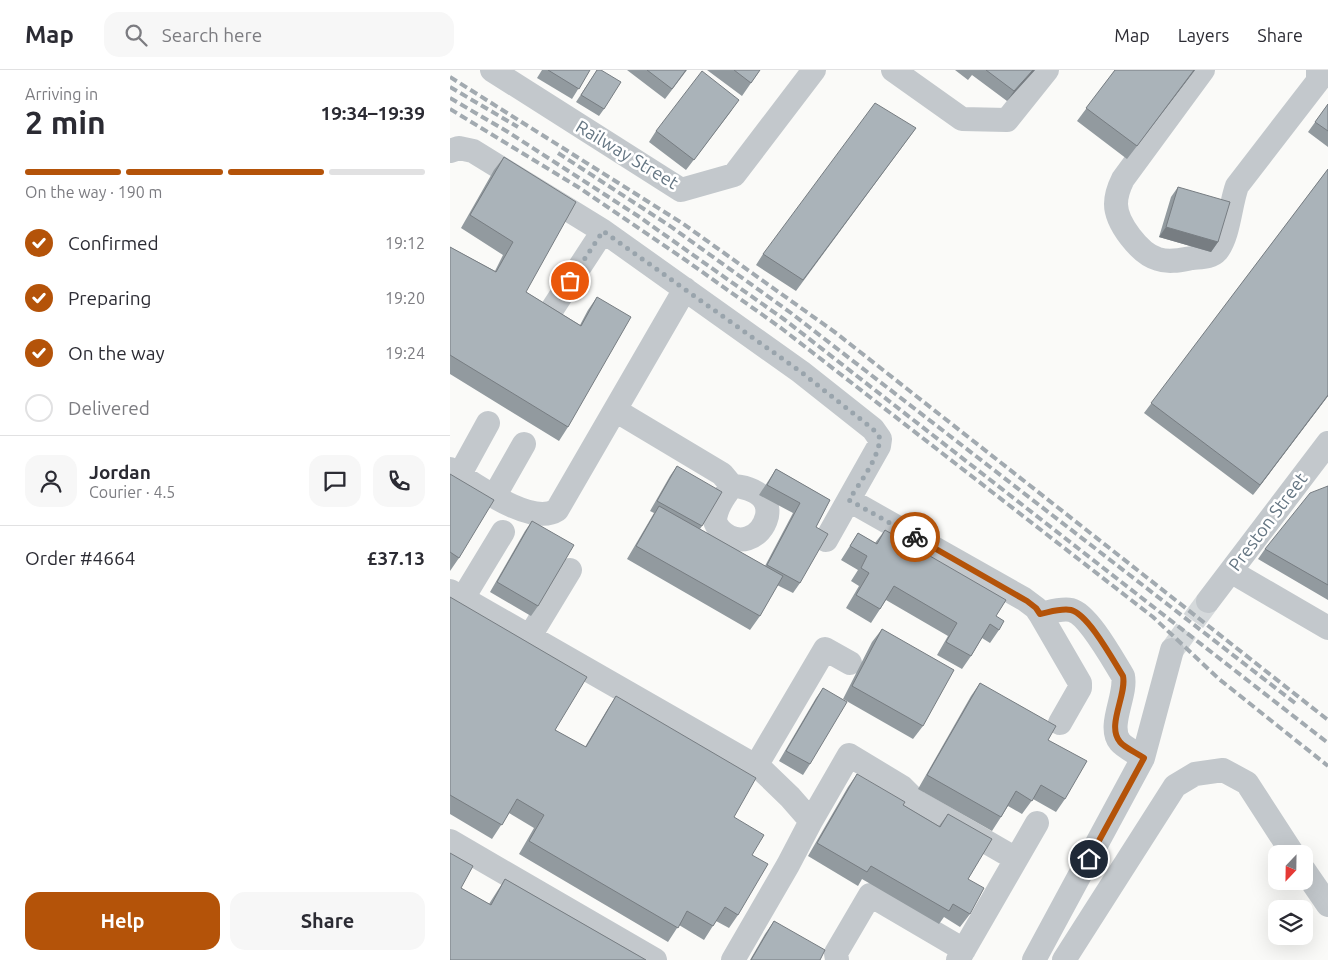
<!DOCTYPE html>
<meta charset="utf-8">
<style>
:root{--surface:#fff;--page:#f7f7f7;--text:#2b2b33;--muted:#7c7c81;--line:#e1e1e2;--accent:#b45309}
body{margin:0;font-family:Ubuntu,sans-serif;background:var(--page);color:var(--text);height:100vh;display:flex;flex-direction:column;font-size:19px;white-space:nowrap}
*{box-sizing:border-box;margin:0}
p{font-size:16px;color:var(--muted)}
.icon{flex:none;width:28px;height:28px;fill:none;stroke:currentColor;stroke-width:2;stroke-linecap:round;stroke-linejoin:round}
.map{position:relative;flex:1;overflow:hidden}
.sheet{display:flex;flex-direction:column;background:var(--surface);width:450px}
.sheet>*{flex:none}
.needle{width:32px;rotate:202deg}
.tools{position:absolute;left:818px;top:775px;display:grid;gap:10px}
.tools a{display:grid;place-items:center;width:45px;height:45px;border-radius:10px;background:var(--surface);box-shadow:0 5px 20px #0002;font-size:25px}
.pin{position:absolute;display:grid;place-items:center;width:42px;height:42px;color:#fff;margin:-21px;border:2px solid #fff;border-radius:50%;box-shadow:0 1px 5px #0007}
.courier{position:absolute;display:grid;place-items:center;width:50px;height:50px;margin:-25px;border:4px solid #b45309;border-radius:50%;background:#fff;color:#222;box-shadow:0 1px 6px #0007}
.summary em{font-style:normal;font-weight:700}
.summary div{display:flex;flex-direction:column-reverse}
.summary{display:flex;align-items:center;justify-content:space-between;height:85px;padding:0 25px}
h1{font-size:32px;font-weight:700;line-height:38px}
.bar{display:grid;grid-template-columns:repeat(4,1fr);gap:8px 5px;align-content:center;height:60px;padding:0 25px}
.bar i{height:6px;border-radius:4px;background:var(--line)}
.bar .active{background:var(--accent)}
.bar p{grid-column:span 4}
.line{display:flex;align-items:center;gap:12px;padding:0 25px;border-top:1px solid var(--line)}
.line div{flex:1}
.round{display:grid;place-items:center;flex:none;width:52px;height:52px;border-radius:15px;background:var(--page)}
ol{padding:0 25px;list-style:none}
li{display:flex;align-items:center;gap:15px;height:55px}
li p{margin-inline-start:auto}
li .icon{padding:5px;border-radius:50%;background:var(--accent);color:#fff;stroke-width:4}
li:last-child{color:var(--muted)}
li i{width:28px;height:28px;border:2px solid var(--line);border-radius:50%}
.primary-button{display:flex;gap:10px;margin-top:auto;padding:10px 25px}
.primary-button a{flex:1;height:58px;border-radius:15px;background:var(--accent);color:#fff;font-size:20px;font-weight:700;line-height:58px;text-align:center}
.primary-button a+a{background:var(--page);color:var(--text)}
header{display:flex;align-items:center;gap:30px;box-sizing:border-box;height:70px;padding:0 25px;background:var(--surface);border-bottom:1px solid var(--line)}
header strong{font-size:24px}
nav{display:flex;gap:28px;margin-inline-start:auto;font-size:18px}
.search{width:350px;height:45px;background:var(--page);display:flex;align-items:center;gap:12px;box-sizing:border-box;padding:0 18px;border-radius:15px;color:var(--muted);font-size:19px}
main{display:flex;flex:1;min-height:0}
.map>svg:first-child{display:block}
</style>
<header>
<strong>Map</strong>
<div class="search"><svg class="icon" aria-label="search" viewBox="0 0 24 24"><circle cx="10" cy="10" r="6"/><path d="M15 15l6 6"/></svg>Search here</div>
<nav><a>Map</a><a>Layers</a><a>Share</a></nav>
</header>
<main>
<section class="sheet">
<div class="summary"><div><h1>2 min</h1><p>Arriving in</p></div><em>19:34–19:39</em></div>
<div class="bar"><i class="active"></i><i class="active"></i><i class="active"></i><i></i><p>On the way · 190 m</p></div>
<ol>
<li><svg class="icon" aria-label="check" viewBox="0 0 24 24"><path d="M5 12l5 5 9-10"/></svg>Confirmed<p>19:12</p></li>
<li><svg class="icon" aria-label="check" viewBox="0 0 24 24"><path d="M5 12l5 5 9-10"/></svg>Preparing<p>19:20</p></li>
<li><svg class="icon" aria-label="check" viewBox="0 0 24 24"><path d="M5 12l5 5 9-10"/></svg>On the way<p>19:24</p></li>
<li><i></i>Delivered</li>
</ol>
<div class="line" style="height:90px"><a class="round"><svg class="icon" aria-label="person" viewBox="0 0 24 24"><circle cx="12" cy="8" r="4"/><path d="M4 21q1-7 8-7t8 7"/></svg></a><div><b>Jordan</b><p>Courier · 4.5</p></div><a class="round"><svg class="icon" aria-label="chat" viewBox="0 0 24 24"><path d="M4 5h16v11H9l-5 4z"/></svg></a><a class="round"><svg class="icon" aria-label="phone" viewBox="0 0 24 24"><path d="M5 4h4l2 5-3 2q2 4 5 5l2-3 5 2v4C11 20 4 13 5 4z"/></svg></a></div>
<div class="line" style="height:65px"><div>Order #4664</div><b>£37.13</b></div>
<div class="primary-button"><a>Help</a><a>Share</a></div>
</section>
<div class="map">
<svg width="878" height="890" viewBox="0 0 878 890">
<rect width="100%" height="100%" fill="#fafaf8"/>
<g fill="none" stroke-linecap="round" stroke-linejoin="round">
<path stroke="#d5d9db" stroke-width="24" stroke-dasharray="24 12" stroke-linecap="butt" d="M722 580 758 531"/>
<path stroke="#c3c8cc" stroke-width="24" d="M42 0 231 120 284 105 364 0
M443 0 512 49 557 50 597 0
M753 0 673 109C669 117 666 124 666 134 666 153 690 184 708 189 719 193 731 190 742 188 750 187 761 188 767 181 779 166 780 135 787 116L868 11V0
M0 81 9 78 23 81 153 161 99 244
M153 161 351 302 423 359 430 369 429 376 376 470
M165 340 272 404 282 416C274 426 266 437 265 450 265 454 268 457 270 460 287 477 311 470 317 446 318 440 318 434 313 428 306 420 292 416 282 416
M0 399C23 413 81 457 107 440L235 219
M10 404 38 353
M45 425 74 374
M399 430 574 529 586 538 590 544 630 613V618L610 653
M782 502 878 558
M0 521 311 699 340 727 361 751 338 795 283 890
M13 528 53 462
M758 531 878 373
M590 544C600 542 611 538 621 540 638 544 663 590 673 606 677 625 657 656 670 672 675 678 687 683 693 688
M80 566 120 500
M306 696 375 579 400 593
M361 751 399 685 452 717 467 732 566 789
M0 771 205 890
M854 800 878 835
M387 890 386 883 420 825 514 880
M508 890 587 753
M584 890 693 688 722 580
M614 890 725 716 745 704 773 700 797 713 843 784"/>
<path stroke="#a2aab0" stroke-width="4" stroke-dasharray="8 4" stroke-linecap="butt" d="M0 7 232 153 386 263 878 650
M0 17 68 57
M0 28 58 62 188 146 335 250 878 673
M0 39 128 117 234 189 331 258 703 547 769 609 878 696
M108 83 220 156 341 243 845 633"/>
</g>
<path fill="#929a9f" d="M92 0H140L122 29 87 8Z
M147 0 154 39 149 46 126 32Z
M177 0H237L215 29Z
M257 0H310L292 26Z
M505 0H585L557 31 522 5 518 10Z
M665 0H745L677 89 627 51Z
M878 34V77L858 62Z
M282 40 236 100 199 72 206 61Z
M466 58 346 221 306 195 313 184Z
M54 87 76 222 130 255 138 240 147 227 118 357 109 371 0 304V177L45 201 53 185 11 158 44 100Z
M878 99V326L803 425 694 343Z
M728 117 768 172 761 182 709 167 721 127Z
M227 396 252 456 250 459 315 496 343 443 309 425 326 399 380 430 366 457 350 513 343 523 327 515 310 546 300 560 177 489 204 443 200 441 220 406Z
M0 404 9 488 0 501Z
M878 416V530L808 489 815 479Z
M82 451 88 536 81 546 40 522 75 461Z
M435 460 546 546 549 560 540 573 532 568 521 586 512 599 487 585 498 566 436 530 421 553 396 538 409 516 401 511 408 500 391 490 408 463 425 473Z
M0 527 105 660 135 677 157 640 166 626 284 747 302 785 288 845 279 858 266 851 254 870 229 855 218 872 69 784 84 758 59 743 42 769 0 744Z
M432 559 473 656 463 669 393 629 422 572Z
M530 613 598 670 615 729 606 742 583 729 572 744 558 736 551 747 542 761 468 719 521 626Z
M373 618 360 694 353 705 329 691 366 628Z
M407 704 453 735 489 756 498 744 518 809 520 844 510 857 494 847 489 854 412 809 408 816 358 786 398 717Z
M55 809 196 890H0L11 818 39 834Z
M324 851 370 890H300L315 864Z"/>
<path fill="#777d82" d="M583 0H585L557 31 564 21Z
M744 0H745L677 89 687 76Z
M716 157 768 172 761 182 709 167Z
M878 325V326L803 425 810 415Z"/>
<path fill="#aab3b9" stroke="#777d82" d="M98 0H140L129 19Z
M147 0H151L171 12 154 39 131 25Z
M197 0H236L222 19Z
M284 0H310L301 13Z
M536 0H583L564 21Z
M665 0H744L687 76 636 38Z
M252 1 289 30 244 90 206 61Z
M425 33 466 58 353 210 313 184Z
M878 34V61L865 52Z
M54 87 126 132 76 222 131 256 147 227 181 247 118 357 0 285V177L46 202 63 172 20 145Z
M878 99V325L810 415 701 333Z
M728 117 780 132 768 172 716 157Z
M227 396 272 422 252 456 207 431Z
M326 399 380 430 366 457 378 464 350 513 317 495 350 433 317 415Z
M0 404 44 430 9 488 0 482Z
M878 416V515L815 479 860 423Z
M209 436 333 506 310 546 186 476Z
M82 451 124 475 88 536 47 512Z
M435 460 556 530 546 546 554 551 549 560 540 554 521 586 496 572 507 553 444 516 430 539 406 525 419 503 411 498 417 486 400 476 408 463 427 474Z
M0 527 137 607 105 660 136 677 166 626 306 708 284 747 314 765 302 785 318 794 288 845 275 837 263 856 237 841 228 858 79 771 94 745 67 729 52 755 0 725Z
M432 559 504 600 473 656 402 616Z
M530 613 606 656 598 670 637 691 615 729 591 715 582 731 566 721 551 747 477 705Z
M373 618 397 632 360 694 336 681Z
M407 704 455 732 453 735 490 757 498 744 542 769 518 809 534 818 520 844 503 834 499 841 421 796 417 802 367 773Z
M0 783 23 796 11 818 41 835 55 809 196 890H0Z
M324 851 375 880 370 890H301Z"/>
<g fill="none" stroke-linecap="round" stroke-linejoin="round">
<path stroke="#99a4ac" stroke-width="5" stroke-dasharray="0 9" d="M120 211 153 161 351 302 423 359 430 368C428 390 410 412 399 430L465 467"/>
<path stroke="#b45309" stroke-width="6" d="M465 467 577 531 586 538 590 544C600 542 611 538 621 540 638 544 663 590 673 606 677 625 656 656 670 672 675 678 687 683 694 688L639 789"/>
</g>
<g text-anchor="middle" stroke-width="5" stroke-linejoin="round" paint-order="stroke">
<g font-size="18" fill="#657683" stroke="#fff">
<text transform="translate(177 85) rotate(31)" y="6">Railway Street</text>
<text transform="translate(818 452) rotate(-53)" y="6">Preston Street</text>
</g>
</g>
</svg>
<div class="tools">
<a><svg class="needle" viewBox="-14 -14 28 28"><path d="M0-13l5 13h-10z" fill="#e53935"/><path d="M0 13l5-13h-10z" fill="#7c7c81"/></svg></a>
<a><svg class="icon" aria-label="layers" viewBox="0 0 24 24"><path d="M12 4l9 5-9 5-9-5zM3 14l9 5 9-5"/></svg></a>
</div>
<div class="pin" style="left:120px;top:211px;background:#ea580c"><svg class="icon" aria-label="bag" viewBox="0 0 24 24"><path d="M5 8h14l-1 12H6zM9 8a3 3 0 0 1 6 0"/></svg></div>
<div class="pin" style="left:639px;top:789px;background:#1f2937"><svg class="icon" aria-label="home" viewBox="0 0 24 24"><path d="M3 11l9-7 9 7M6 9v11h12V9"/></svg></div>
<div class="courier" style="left:465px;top:467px"><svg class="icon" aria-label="bike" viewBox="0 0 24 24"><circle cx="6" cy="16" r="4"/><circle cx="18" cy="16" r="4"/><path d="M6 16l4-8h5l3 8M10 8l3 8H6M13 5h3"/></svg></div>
</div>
</main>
